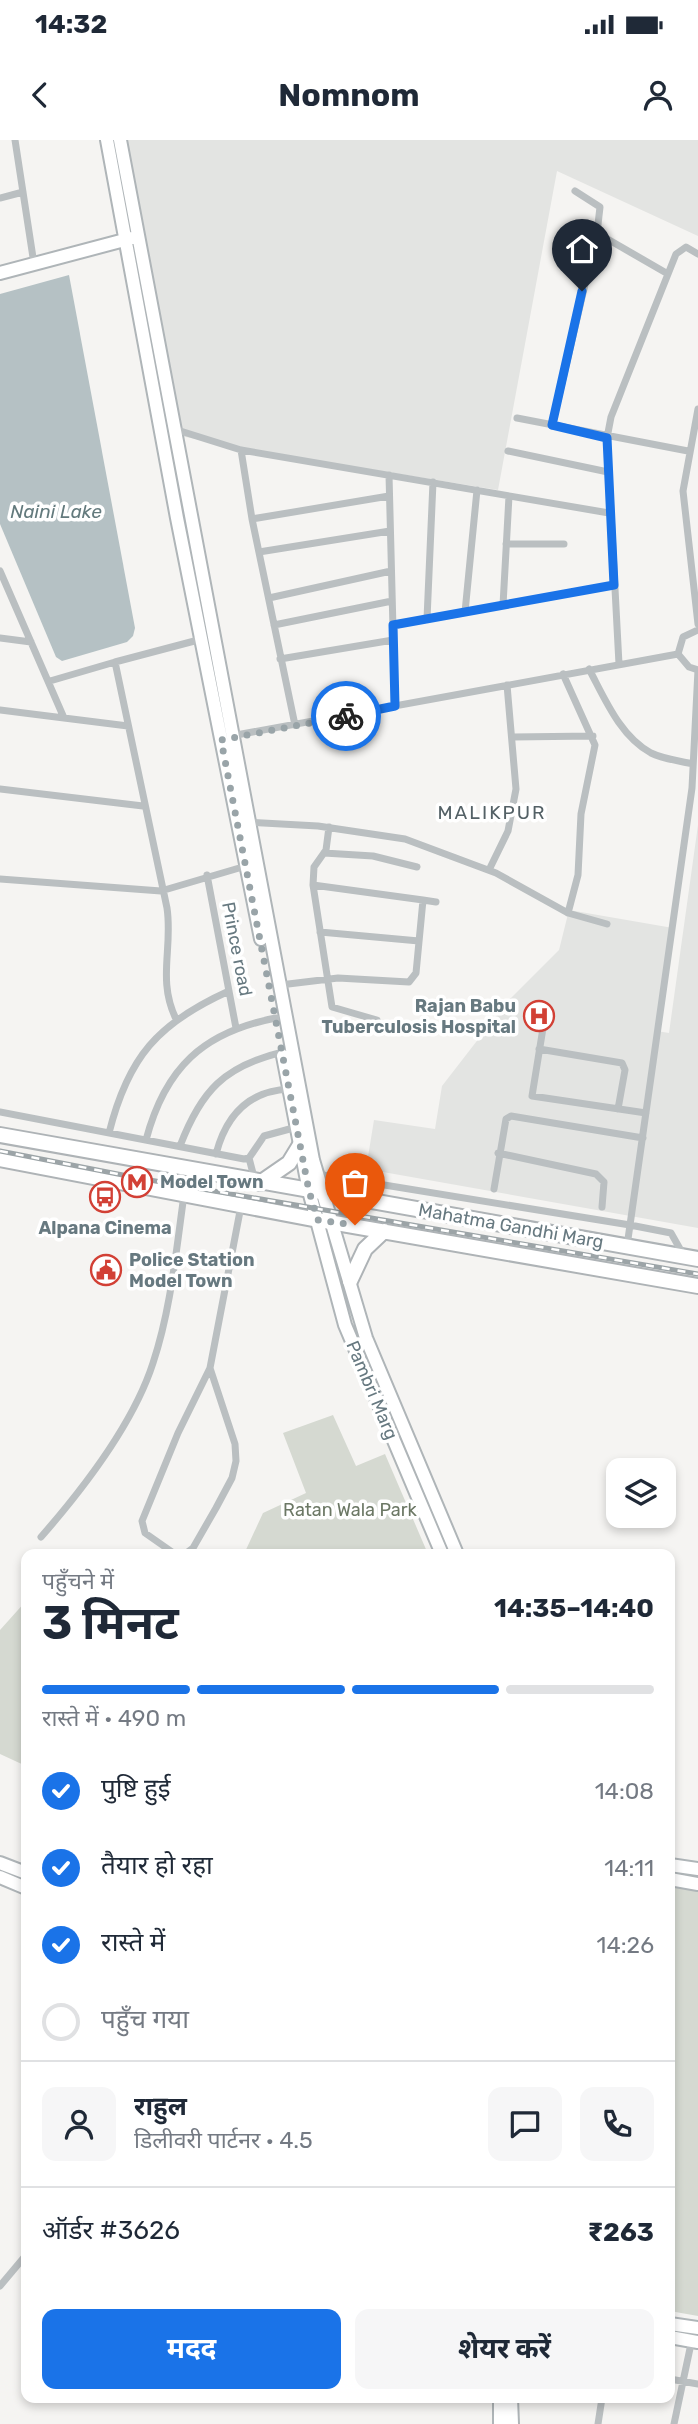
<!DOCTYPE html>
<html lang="hi">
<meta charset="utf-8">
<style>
:root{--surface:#fff;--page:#f6f6f7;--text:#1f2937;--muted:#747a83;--line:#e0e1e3;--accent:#1a73e8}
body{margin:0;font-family:Rubik,"Noto Sans Devanagari",sans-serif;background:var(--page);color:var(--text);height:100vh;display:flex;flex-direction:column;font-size:26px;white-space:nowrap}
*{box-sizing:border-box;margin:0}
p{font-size:23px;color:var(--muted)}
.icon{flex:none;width:38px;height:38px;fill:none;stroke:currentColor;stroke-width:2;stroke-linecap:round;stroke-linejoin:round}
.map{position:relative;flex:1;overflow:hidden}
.details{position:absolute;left:21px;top:1409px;width:654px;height:854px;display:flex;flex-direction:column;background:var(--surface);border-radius:14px;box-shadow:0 4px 10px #0003}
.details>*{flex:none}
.buttons{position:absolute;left:606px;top:1318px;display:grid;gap:14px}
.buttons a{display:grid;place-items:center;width:70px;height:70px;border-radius:14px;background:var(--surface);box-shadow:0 4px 10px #0003;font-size:35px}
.pin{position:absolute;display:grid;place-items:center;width:60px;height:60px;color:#fff;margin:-72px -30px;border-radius:50% 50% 50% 0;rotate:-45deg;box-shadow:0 0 7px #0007}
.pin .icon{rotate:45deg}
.courier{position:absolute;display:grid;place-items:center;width:70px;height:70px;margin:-35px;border:5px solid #1a73e8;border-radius:50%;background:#fff;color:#222;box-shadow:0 2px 9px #0007}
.head em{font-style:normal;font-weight:700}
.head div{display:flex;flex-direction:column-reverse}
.head{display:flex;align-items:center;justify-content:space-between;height:119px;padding:0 21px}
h1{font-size:46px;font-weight:700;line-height:52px}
.bar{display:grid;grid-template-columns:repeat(4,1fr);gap:10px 7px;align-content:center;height:84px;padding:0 21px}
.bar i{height:9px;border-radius:5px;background:var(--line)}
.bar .active{background:var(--accent)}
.bar p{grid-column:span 4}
.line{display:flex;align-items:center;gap:18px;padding:0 21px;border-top:2px solid var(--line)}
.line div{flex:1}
.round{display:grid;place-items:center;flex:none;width:74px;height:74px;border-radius:14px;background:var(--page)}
ol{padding:0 21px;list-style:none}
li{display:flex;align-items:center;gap:21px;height:77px}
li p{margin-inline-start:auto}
li .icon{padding:7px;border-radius:50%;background:var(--accent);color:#fff;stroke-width:4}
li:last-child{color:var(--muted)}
li i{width:38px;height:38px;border:4px solid var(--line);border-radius:50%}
.cta{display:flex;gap:14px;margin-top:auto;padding:14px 21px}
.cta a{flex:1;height:80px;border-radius:14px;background:var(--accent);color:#fff;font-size:28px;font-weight:700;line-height:80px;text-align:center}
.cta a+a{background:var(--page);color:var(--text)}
.status{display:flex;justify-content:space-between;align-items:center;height:49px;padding:0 35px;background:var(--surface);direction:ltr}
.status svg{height:19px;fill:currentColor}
header{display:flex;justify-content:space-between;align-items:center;height:91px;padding:0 21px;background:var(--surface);font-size:32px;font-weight:700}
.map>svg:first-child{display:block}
</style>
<div class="status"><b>14:32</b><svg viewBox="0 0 49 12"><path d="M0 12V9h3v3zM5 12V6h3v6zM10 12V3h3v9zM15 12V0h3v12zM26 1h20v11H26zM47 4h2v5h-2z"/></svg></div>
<header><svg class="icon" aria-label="back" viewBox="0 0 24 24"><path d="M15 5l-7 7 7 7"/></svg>Nomnom<svg class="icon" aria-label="person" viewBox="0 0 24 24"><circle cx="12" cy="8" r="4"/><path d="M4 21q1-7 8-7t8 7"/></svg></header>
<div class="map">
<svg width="698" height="2284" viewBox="0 0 698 2284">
<rect width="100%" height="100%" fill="#f5f4f2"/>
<path fill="#e3e4e2" d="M123 0H698V96L557 31 498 350 239 308 181 296Z
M698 685V1088L366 1029 374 980 435 989 442 946 507 862 559 810 569 770 673 788 657 891 669 893Z"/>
<path fill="#d5d9d1" d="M333 1275 356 1326 385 1314 428 1414H244L263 1373 306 1353 283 1293Z
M26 1461V1626L0 1614V1490Z
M670 1740 698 1745V2176L670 2171Z"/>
<path fill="#b5c1c4" d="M69 135 135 488 133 496 127 502 62 521 56 517 0 384V154Z"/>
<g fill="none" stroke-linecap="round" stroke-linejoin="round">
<g stroke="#afb5b8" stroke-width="16">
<path id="secondary" d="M107 0 177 378 261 799
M120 0 313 1020 366 1198 457 1414
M0 133 132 98
M283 916 309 1051 345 1185 442 1414
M0 1723 26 1733
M670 1725 698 1729
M0 1737 26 1748
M670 1739 698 1744
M670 2184 698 2188
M670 2197 698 2202
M500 2258V2284
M511 2258 512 2284"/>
</g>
<g stroke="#aeb3b6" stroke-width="18">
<path id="primary" d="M0 995 698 1119
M0 1019 318 1080 698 1146
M260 1043 289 1023 300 1005
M350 1141 365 1109 384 1091"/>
</g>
<path stroke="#babfc1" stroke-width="7" d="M15 0 34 124
M575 51 600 67 597 93
M0 58 23 52
M698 269 683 351 698 484
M517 278 688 311
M552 286 597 93 668 134
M174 289 241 310 609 373
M241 310 252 379 295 585
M508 311 608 332
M389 335 395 566
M252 379 389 356
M506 404H564
M259 412 390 391
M0 431 64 578 128 586
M269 458 391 431
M503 465 509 356
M465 472 477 350
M427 479 433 342
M274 485 392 461
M393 485 614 445
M698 490 683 497 678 514 689 527 698 530
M0 498 31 502
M280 519 393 500
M115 522 202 499
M619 524 607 298 611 277 676 114 686 107 698 114
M589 529C605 559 620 596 651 613 663 619 680 621 693 624
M563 534 595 605 581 674 578 735 568 773
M50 541 115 522 167 768C173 808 157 840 176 879
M0 570 64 578
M231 596 678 514
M513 597 593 596
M0 649 143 666
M247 682 318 686 405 699 496 733 568 773 607 784
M324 713 373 716 417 727
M489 730 508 691 516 649 507 545
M207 735 236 888
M0 739 161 751 246 726
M313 745 314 727 326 710 329 687
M423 760 436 762
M320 792 419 801
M280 845 338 838 409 842 416 833 423 760 313 745 332 867 377 880
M544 882 532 956 646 973
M539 909 622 923 625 930 618 969
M0 972 244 1019 249 1018 264 996 297 987
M109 993C128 917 158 883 229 851
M146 1000C165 928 203 892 276 878
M180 1006C201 951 224 926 283 912
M498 1013 596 1034 604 1042 602 1067
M216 1014C226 976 248 951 289 949
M249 1018 255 1041
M317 1034 630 1085 627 1106
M494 1049 506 979 511 976 643 998
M684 1116 671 1093 630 1085 692 648 698 530
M41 1397C83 1349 133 1285 153 1223 171 1169 176 1111 184 1055
M175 1414 145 1393 142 1381 178 1293 210 1228
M185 1414 193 1408 216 1368 232 1338 236 1321 235 1304 210 1228 241 1066
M0 2146 26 2115
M670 2239 698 2244
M598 2284 602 2258
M674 2284 692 2199"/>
<use href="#secondary" stroke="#fff" stroke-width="12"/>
<use href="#primary" stroke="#fff" stroke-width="14"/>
<g stroke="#9ca4a7" stroke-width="5">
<path id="rail" d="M0 1011 138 1038 698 1134"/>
</g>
<use href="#rail" stroke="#fff" stroke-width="2.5" stroke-dasharray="8" stroke-linecap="butt"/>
</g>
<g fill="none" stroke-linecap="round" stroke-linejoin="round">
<path stroke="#99a4a8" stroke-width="7" stroke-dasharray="0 12.6" d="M346 576 221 600 309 1051 318 1080 355 1085"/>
<path stroke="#1a73e8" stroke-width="9" d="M346 576 395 566 393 485 614 445 607 298 552 285 582 151"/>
</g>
<defs>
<g id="hospital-ring" transform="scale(1.575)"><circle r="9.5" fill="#fff" stroke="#d24035" stroke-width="1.5"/><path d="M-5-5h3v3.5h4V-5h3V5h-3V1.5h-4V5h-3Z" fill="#d24035"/></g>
<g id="metro-ring" transform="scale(1.575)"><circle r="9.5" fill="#fff" stroke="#d24035" stroke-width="1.5"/><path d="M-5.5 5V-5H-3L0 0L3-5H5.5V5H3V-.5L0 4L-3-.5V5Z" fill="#d24035"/></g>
<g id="bus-ring" transform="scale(1.575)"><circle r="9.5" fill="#fff" stroke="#d24035" stroke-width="1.5"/><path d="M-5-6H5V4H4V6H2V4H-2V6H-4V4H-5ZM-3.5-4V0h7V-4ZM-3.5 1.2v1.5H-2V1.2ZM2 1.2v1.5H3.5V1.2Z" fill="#d24035"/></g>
<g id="civic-ring" transform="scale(1.575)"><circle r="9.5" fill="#fff" stroke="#d24035" stroke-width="1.5"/><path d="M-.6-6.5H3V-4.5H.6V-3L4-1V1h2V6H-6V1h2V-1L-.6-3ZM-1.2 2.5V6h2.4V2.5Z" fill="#d24035"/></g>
</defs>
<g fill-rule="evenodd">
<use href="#hospital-ring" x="539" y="876"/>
<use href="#metro-ring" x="137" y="1042"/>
<use href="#bus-ring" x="105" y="1057"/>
<use href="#civic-ring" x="106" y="1130"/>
</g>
<g text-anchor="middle" stroke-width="7" stroke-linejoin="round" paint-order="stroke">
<g font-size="18" fill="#677980" stroke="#fff">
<text transform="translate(237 809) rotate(79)" y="6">Prince road</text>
<text transform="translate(511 1086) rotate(10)" y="6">Mahatma Gandhi Marg</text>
<text transform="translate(372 1250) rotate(67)" y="6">Pambri Marg</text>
</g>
<g font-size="18" font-weight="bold" fill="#677980" stroke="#fff" text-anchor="start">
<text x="516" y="872" text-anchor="end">Rajan Babu<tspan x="516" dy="21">Tuberculosis Hospital</tspan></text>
<text x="160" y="1048">Model Town</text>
<text x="105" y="1094" text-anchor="middle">Alpana Cinema</text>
<text x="129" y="1126">Police Station<tspan x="129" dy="21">Model Town</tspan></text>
</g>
<g font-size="18" fill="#6c7865" stroke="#fff">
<text x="350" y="1376">Ratan Wala Park</text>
</g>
<g font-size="19" font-style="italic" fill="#637a7d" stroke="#fff">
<text x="56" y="378">Naini Lake</text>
</g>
<g font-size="19" letter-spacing="2" fill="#546166" stroke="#fff">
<text x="492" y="679">MALIKPUR</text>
</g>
</g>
</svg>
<div class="buttons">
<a><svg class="icon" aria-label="layers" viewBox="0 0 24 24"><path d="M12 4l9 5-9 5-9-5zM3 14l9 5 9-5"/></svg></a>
</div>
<div class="pin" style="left:355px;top:1085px;background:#ea580c"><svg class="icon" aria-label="bag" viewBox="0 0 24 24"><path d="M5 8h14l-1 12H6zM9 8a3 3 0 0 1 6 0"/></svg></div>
<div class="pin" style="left:582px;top:151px;background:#1f2937"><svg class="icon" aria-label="home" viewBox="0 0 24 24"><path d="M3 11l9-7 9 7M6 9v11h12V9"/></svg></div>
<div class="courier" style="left:346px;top:576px"><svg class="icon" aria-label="bike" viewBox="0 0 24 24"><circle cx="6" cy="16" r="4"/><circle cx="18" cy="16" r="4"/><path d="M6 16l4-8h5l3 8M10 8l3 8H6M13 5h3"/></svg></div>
<section class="details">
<div class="head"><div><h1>3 मिनट</h1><p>पहुँचने में</p></div><em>14:35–14:40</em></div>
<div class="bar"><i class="active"></i><i class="active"></i><i class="active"></i><i></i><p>रास्ते में · 490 m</p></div>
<ol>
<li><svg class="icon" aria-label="check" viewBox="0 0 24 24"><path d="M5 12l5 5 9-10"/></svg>पुष्टि हुई<p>14:08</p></li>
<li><svg class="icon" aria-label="check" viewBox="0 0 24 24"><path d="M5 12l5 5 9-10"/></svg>तैयार हो रहा<p>14:11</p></li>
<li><svg class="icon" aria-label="check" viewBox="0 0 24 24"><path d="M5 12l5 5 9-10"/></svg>रास्ते में<p>14:26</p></li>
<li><i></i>पहुँच गया</li>
</ol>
<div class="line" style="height:126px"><a class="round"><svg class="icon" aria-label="person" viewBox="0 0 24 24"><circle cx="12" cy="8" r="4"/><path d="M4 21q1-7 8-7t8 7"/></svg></a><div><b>राहुल</b><p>डिलीवरी पार्टनर · 4.5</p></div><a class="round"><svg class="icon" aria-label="chat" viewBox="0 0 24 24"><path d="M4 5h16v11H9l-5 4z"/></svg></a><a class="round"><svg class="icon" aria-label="phone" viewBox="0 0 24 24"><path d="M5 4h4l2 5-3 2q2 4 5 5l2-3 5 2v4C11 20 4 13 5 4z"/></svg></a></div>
<div class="line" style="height:91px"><div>ऑर्डर #3626</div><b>₹263</b></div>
<div class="cta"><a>मदद</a><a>शेयर करें</a></div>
</section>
</div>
